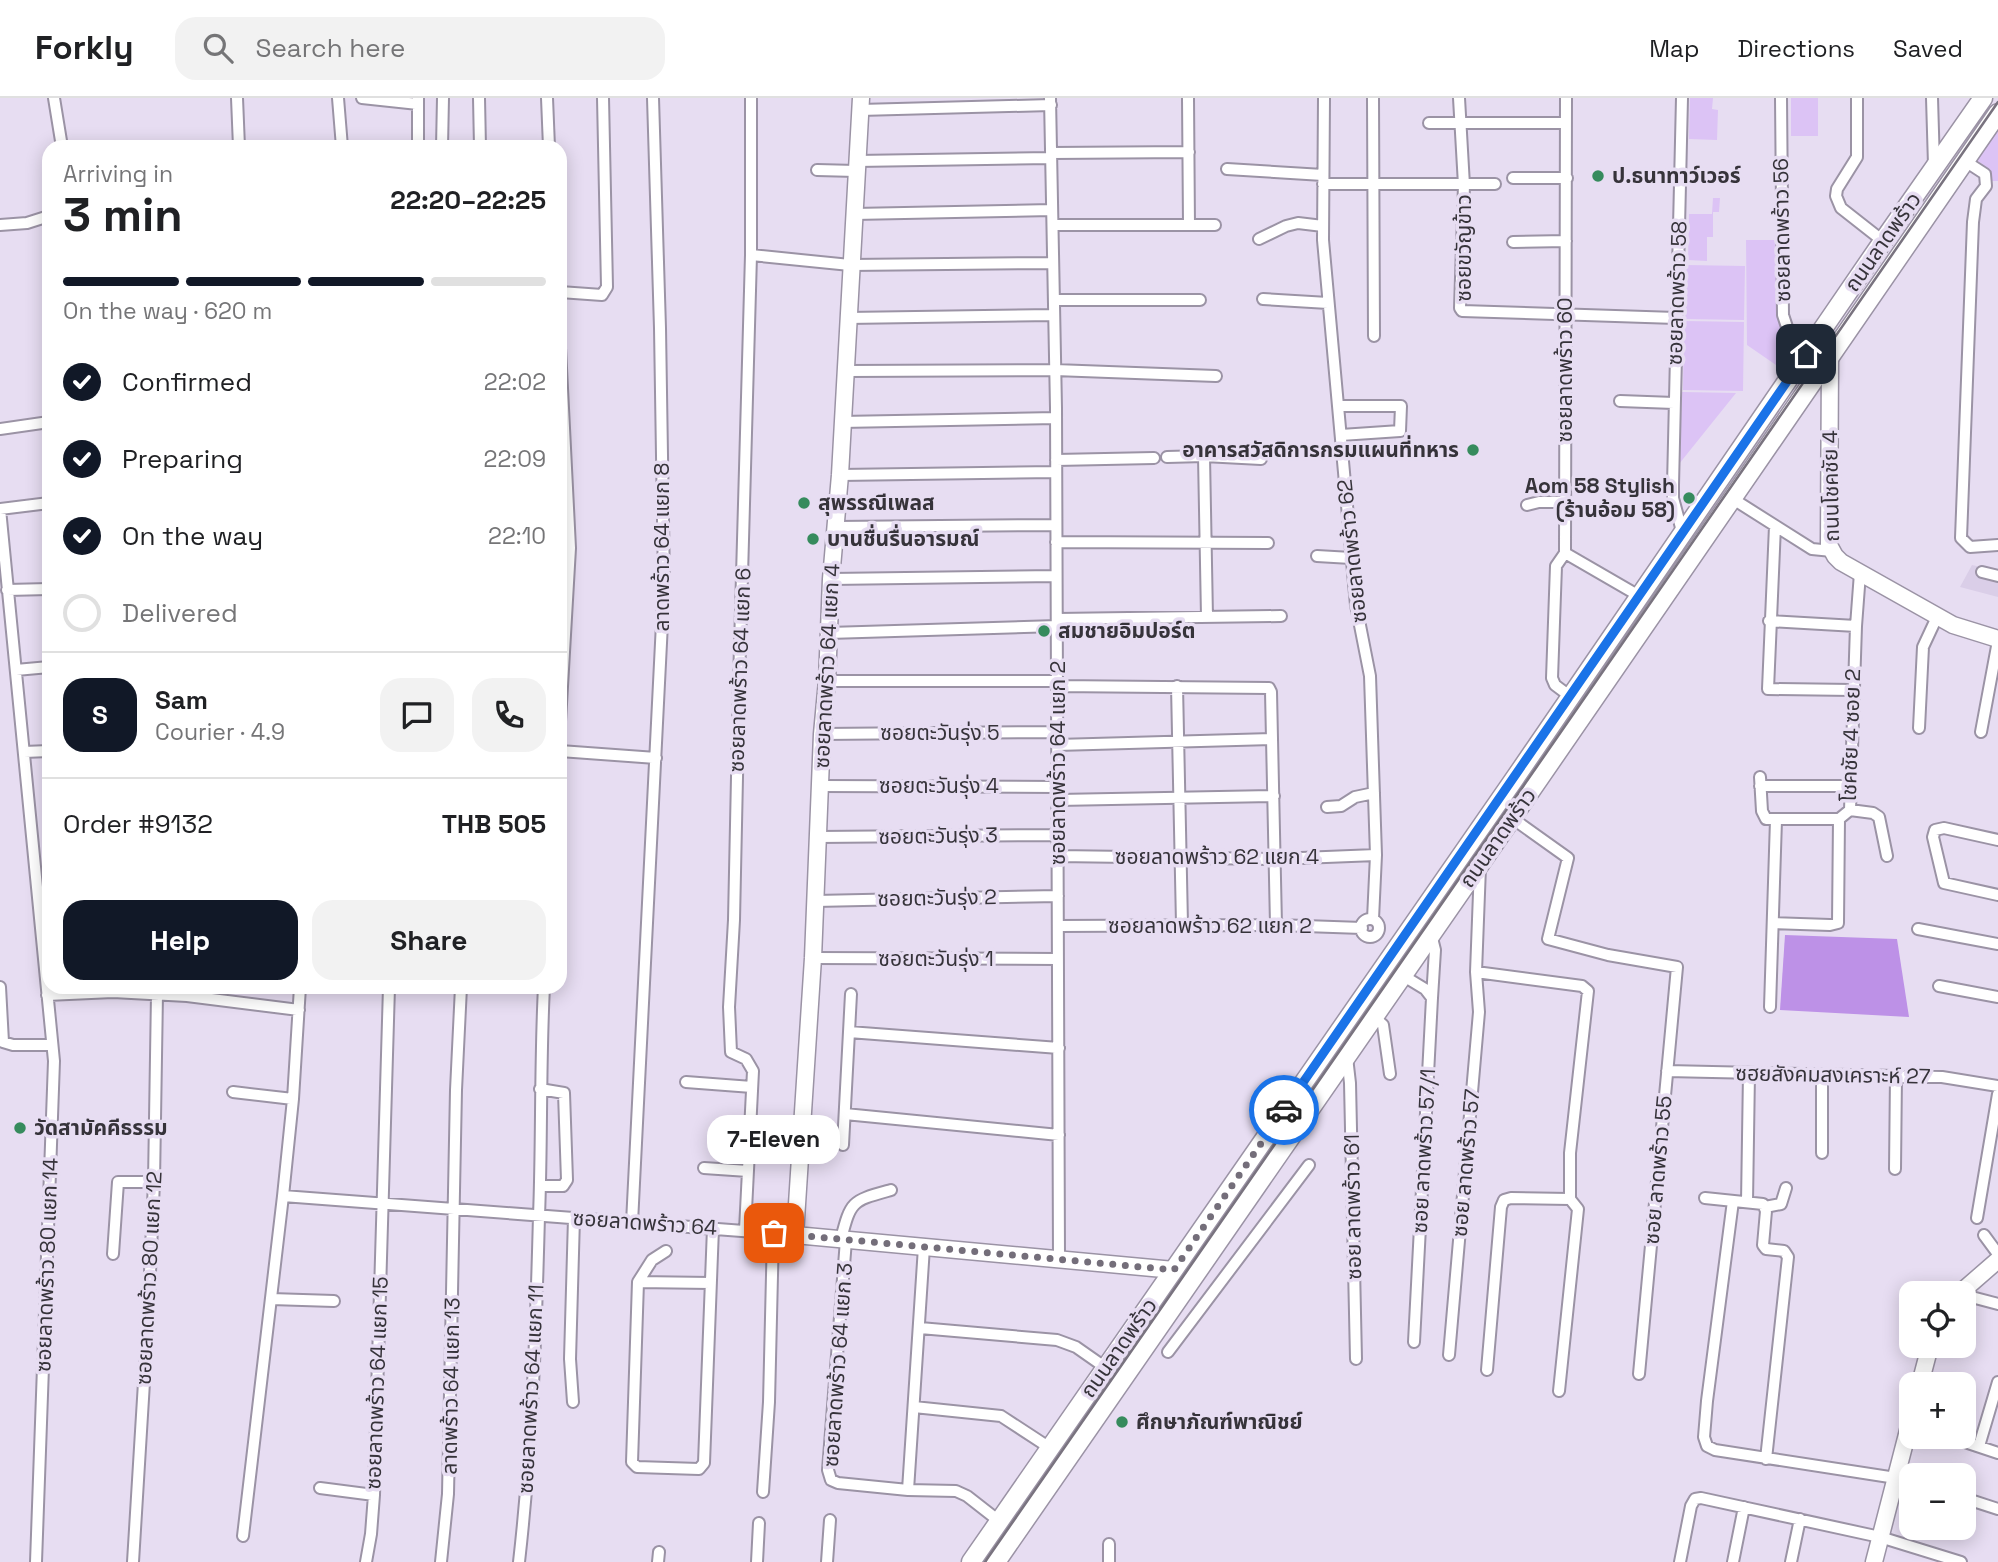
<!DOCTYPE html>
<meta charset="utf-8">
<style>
:root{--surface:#fff;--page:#f2f2f2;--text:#202124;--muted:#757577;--line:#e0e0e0;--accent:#111827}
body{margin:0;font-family:"Space Grotesk","Noto Sans Thai",sans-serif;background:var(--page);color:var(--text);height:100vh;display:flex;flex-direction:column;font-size:26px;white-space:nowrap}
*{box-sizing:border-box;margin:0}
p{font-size:23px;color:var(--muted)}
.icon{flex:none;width:38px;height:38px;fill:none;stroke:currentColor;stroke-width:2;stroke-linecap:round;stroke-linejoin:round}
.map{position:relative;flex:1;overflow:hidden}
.sheet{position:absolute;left:42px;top:42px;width:525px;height:854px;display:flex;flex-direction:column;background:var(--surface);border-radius:21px;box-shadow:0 4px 18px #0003}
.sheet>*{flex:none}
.fabs{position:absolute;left:1899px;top:1183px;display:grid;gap:14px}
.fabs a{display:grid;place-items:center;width:77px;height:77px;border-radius:14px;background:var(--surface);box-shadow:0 4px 18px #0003;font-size:35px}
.pin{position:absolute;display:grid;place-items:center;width:60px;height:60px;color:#fff;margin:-30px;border-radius:14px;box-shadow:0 4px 10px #0006}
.courier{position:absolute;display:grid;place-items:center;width:70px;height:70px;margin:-35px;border:5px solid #1a73e8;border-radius:50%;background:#fff;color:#222;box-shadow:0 2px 9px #0007}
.bubble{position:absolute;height:49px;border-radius:21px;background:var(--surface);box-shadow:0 4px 18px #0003;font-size:23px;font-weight:600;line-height:49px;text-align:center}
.overview em{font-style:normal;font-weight:600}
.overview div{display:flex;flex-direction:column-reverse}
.overview{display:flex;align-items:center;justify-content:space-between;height:119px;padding:0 21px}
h1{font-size:46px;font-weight:600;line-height:52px}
.bar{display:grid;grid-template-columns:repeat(4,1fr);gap:10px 7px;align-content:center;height:84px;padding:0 21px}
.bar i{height:9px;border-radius:5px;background:var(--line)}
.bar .current{background:var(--accent)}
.bar p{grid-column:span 4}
.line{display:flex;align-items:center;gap:18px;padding:0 21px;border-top:2px solid var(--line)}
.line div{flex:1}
.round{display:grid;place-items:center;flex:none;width:74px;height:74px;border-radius:21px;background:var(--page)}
ol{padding:0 21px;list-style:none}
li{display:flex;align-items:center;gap:21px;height:77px}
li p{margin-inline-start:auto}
li .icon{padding:7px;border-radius:50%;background:var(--accent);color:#fff;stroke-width:4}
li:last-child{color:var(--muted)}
li i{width:38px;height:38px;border:4px solid var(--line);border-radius:50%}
.button{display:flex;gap:14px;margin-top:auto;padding:14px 21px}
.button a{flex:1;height:80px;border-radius:21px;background:var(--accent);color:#fff;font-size:28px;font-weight:600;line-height:80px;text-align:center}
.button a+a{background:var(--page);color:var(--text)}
header{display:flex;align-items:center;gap:42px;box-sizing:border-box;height:98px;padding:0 35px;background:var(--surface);border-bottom:2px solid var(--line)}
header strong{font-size:33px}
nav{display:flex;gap:38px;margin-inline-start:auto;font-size:24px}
.search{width:490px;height:63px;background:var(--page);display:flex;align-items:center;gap:18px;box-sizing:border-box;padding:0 24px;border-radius:21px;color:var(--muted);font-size:26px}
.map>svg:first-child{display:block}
</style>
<header>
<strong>Forkly</strong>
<div class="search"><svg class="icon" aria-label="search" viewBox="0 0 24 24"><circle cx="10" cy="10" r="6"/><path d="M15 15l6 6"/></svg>Search here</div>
<nav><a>Map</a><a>Directions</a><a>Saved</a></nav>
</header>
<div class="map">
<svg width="1998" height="1464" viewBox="0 0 1998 1464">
<rect width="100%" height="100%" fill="#e7ddf2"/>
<path fill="#dacee8" d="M1972 467 1998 473V499L1960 489Z"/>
<path fill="#dcc3f5" d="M1690 0H1713L1712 11 1718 12 1717 42 1689 41Z
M1791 0H1818V38H1791Z
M1998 17V83H1992L1987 70 1970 57Z
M1713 100H1720L1719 114H1713V139H1707V163L1688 162 1689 116H1712Z
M1746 142H1780L1781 242 1799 255 1786 274 1747 247Z
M1686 167 1745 168 1744 222 1685 221Z
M1684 223 1744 224 1743 293 1683 292Z
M1682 294 1736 295 1679 366Z"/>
<path fill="#bd91e7" d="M1785 837 1897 841 1909 919 1780 912Z"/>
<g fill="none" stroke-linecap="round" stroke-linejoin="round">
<g stroke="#9b93a5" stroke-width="14">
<path id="street" d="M54 0 62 49
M237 0 239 49
M338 0 342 49
M362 0 418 6
M418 0V49
M479 0 480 49
M547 0 549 49
M1050 0 1056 310 1059 1161
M1188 0 1189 127
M1324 0 1323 142 1356 507 1370 578 1376 757 1373 821
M1373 0 1374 238
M1459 0 1464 87 1460 210 1462 213 1676 220
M1566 0 1565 455 1556 468 1552 580 1555 587 1571 599
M1682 0 1673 387V400L1683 437
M1781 0 1783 217 1789 235 1806 256
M1857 0V59L1837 91 1836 98 1841 110 1883 143
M1932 0 1934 67
M860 12 1051 7
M1429 25H1566
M442 49 443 0
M1051 55 1189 54
M856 63 1051 60
M1965 63 1985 76 1986 88 1976 101 1973 124 1961 440 1970 449 1998 447
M1227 71 1323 77
M817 72 856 73
M1513 80H1567
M1323 86H1495
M854 116 1052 112
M0 127 27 125 49 118
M1053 127H1215
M1259 141 1286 128 1298 125 1323 128
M1513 144 1566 143
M751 157 850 167 1053 165
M560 194 602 197 607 189 603 0
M1263 201 1328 205
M1054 202H1200
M847 220 1054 217
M560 250 570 450 560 623
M846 273 1055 272 1216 278
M1620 303 1674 305
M1339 308H1401L1400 333 1341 337
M841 324 1056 320
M0 331 49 324
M1204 358 1207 519
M1167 359 1204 358 1261 361
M1056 362 1154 360
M840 377 1056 374
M1733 401 1812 451 1832 453
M1527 407 1539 404H1566
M0 411 54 963 36 1464
M0 411 49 405
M1775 428 1768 591 1853 592
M836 429 1056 427
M1056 444 1268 445
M1565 455 1641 499
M1317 458 1351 460
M1982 474 1998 478
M831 481 1056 478
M7 492 49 491
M1057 521 1281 518
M1769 523 1856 528
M829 535 1057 528
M16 572 49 569
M827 583H1057
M1057 588 1269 590 1271 594 1276 827
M1177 588 1182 826
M1919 630 1923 549 1937 519
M1981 634 1998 543
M822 636 1057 634
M1057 647 1272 641
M560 653 656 660
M24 654 49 653
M1760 679 1762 713 1766 721H1839L1850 712 1856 528 1860 475
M821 688 1058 689
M1760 688H1851
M1058 702 1274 698
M1327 709 1341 708 1355 699 1374 695
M1850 712 1873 715 1879 719 1887 758
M1512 720 1568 760 1548 841 1608 857 1677 869 1639 1276
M818 739 1058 737
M1998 742 1944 730 1935 732 1933 739 1944 785 1998 797
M1058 758 1276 761 1376 757
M815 803 1058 798
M1361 830a9 9 0 1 1 18 0a9 9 0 1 1-18 0Z
M1773 825 1830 827 1838 825 1839 721
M1058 828 1276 827 1362 830
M1918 831 1998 846
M1431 836 1435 852 1432 900
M813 860 1058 861
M1476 874 1582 888 1588 893 1570 1055V1101L1578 1111 1559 1293
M1402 877 1425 891 1432 900 1414 1244
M1939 888 1998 899
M0 889 3 944 13 947H52
M47 897 113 894 187 898 299 912
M1770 909 1776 722
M1374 919 1383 927 1390 976
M849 934 1059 950
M1347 959 1350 985 1356 1261
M1667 973 1942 979 1998 988
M686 984 752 989
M233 994 293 1001
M845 1016 1059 1037
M843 1047 851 896
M1822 1055V977
M704 1070 748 1073
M1895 1071 1896 977
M540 1088H563L567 1082 564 995 540 991
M283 1098 795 1137
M1705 1100 1763 1106 1766 1113 1763 1147 1766 1151 1784 1153 1788 1159 1766 1361
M1733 1103 1707 1303 1704 1339 1707 1348 1715 1352 1896 1380 1911 1384
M1747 1104 1749 975
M1765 1109 1781 1106 1786 1090
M1977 1120 1998 996
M632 1125 664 485 660 230 653 0
M745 1132 753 973 746 961 731 954 729 909 734 822 739 584 751 157V0
M1984 1137 1998 1156
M841 1141C851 1102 852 1103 891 1092
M846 1142 828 1372 831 1382 838 1385 908 1392 956 1393 967 1398 999 1423
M666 1153 652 1162 638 1184 632 1364 637 1369 699 1371 704 1365 713 1130
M113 1156 118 1084H154
M638 1184 711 1185
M1964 1197 1998 1206
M271 1201 334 1203
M920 1230 1057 1242 1076 1249 1106 1270
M1168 1254 1309 1067
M1449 1257 1479 914 1476 874 1480 769
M1487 1272 1501 1109 1504 1102 1511 1100 1570 1101
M573 1304 570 1261 574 1120
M914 1309 1001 1318 1050 1350
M1950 1339 1998 1355
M1979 1348 1998 1284
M320 1390 374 1397
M908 1392 924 1149
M763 1394 769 1304 773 1135
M1964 1400 1998 1411
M243 1438 283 1098 293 1001 300 889
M133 1464 148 1219 154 1084 157 896
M366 1464 371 1436 374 1397 389 889
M441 1464 448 1396 456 992 461 889
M519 1464C532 1350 536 1233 539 1118 542 1042 540 965 544 889
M658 1464 659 1454
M757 1464 759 1425
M827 1464 830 1422
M1109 1464V1446
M1680 1464 1691 1408 1695 1401 1701 1400 1880 1439 1961 1464
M1733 1464 1744 1409
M1791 1464 1800 1421"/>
</g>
<g stroke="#9b93a5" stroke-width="19">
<path id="secondary" d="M861 0 840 377 831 481 827 583 822 636 813 860 795 1137 1174 1172
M1830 260 1829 447 1835 458 1841 464 1953 527 1998 541
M1960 1195 1998 1162
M1920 1286 1930 1248
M1874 1464 1911 1321"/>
</g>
<g stroke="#9b93a5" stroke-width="21">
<path id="primary" d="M971 1464 1515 680 1883 143 1983 0
M996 1464 1512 720 1998 15"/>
</g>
<use href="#street" stroke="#fff" stroke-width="10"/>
<use href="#secondary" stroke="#fff" stroke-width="16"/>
<use href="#primary" stroke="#fff" stroke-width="18"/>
<path stroke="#79737f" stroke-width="2.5" d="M985 1464 1998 4"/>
</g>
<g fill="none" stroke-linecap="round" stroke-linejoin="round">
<path stroke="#746e7a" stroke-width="7" stroke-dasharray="0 12.6" d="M774 1135 1174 1172 1284 1012"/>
<path stroke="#1a73e8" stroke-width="9" d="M1284 1012 1806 256"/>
</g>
<g fill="#368b5d" stroke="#e7ddf2" stroke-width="2.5">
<circle cx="1598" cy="78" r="7"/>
<circle cx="1473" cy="352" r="7"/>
<circle cx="1689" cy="400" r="7"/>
<circle cx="804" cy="405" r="7"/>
<circle cx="813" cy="441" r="7"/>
<circle cx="1044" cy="533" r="7"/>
<circle cx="20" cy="1030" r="7"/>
<circle cx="1122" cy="1324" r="7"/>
</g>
<g text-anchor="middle" stroke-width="7" stroke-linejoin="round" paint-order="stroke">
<g font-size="21" font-weight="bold" fill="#36333a" stroke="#e7ddf2" text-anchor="start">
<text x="1612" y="85">ป.ธนาทาว์เวอร์</text>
<text x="1459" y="359" text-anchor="end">อาคารสวัสดิการกรมแผนที่ทหาร</text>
<text x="1675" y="395" text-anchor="end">Aom 58 Stylish<tspan x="1675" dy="24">(ร้านอ้อม 58)</tspan></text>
<text x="818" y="412">สุพรรณีเพลส</text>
<text x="827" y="448">บานชื่นรื่นอารมณ์</text>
<text x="1058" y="540">สมชายอิมปอร์ต</text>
<text x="34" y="1037">วัดสามัคคีธรรม</text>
<text x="1136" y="1331">ศึกษาภัณฑ์พาณิชย์</text>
</g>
<g font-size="21" fill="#36333a" stroke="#e7ddf2">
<text transform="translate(1782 132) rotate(-91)" y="7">ซอยลาดพร้าว 56</text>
<text transform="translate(1883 144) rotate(-55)" y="7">ถนนลาดพร้าว</text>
<text transform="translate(1464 150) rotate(-90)" y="7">ซอยขวัญข้าว</text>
<text transform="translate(1677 195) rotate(-88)" y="7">ซอยลาดพร้าว 58</text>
<text transform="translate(1565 272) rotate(-90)" y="7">ซอยลาดพร้าว 60</text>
<text transform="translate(1831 388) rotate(-91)" y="7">ถนนโชคชัย 4</text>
<text transform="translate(662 449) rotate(-90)" y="7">ลาดพร้าว 64 แยก 8</text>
<text transform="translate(1352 453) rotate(-96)" y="7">ซอยลาดพร้าว 62</text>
<text transform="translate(827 568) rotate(-87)" y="7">ซอยลาดพร้าว 64 แยก 4</text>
<text transform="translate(740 572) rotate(-88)" y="7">ซอยลาดพร้าว 64 แยก 6</text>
<text x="940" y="642">ซอยตะวันรุ่ง 5</text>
<text transform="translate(1851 637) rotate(-88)" y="7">โชคชัย 4 ซอย 2</text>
<text transform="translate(1058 665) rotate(-90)" y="7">ซอยลาดพร้าว 64 แยก 2</text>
<text x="939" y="695">ซอยตะวันรุ่ง 4</text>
<text transform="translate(938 738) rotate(-1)" y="7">ซอยตะวันรุ่ง 3</text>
<text transform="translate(1498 740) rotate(-55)" y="7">ถนนลาดพร้าว</text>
<text x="1217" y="766">ซอยลาดพร้าว 62 แยก 4</text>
<text transform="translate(937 800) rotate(-1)" y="7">ซอยตะวันรุ่ง 2</text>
<text x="1210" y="835">ซอยลาดพร้าว 62 แยก 2</text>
<text x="936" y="868">ซอยตะวันรุ่ง 1</text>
<text transform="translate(1833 977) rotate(1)" y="7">ซฮยสังคมสงเคราะห์ 27</text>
<text transform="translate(1424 1053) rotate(-87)" y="7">ซอย ลาดพร้าว 57/1</text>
<text transform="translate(1466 1065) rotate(-85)" y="7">ซอย ลาดพร้าว 57</text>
<text transform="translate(1658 1072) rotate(-85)" y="7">ซอย ลาดพร้าว 55</text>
<text transform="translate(1353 1109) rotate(-91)" y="7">ซอย ลาดพร้าว 61</text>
<text transform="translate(645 1125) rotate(4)" y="7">ซอยลาดพร้าว 64</text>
<text transform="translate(47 1167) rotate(-88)" y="7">ซอยลาดพร้าว 80 แยก 14</text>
<text transform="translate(149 1180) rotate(-87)" y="7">ซอยลาดพร้าว 80 แยก 12</text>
<text transform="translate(1119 1250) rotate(-55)" y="7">ถนนลาดพร้าว</text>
<text transform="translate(838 1267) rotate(-86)" y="7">ซอยลาดพร้าว 64 แยก 3</text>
<text transform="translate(377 1285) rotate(-88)" y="7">ซอยลาดพร้าว 64 แยก 15</text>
<text transform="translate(451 1288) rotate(-89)" y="7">ลาดพร้าว 64 แยก 13</text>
<text transform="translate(531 1291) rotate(-87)" y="7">ซอยลาดพร้าว 64 แยก 11</text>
</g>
</g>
</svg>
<div class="fabs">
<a><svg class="icon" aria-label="locate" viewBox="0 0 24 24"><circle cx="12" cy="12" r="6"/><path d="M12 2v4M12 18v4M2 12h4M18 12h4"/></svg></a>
<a>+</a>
<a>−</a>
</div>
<div class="pin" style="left:774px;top:1135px;background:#ea580c"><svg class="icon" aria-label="bag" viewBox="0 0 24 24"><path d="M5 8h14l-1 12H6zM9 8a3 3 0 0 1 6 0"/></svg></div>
<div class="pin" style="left:1806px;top:256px;background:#1f2937"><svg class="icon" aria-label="home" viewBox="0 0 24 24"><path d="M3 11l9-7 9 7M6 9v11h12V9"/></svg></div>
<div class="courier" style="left:1284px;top:1012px"><svg class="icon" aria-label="car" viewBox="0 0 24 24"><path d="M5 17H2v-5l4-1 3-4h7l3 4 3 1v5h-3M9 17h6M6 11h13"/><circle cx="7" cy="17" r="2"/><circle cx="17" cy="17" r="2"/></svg></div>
<div class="bubble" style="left:707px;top:1017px;width:133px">7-Eleven</div>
<section class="sheet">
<div class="overview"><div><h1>3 min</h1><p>Arriving in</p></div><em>22:20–22:25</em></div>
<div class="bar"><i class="current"></i><i class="current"></i><i class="current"></i><i></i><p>On the way · 620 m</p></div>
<ol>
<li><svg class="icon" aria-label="check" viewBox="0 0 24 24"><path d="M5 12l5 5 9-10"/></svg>Confirmed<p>22:02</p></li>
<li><svg class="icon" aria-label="check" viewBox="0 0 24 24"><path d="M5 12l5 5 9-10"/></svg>Preparing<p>22:09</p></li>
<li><svg class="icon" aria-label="check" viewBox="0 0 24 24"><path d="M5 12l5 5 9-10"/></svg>On the way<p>22:10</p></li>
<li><i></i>Delivered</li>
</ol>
<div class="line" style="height:126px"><b class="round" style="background:var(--accent);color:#fff">S</b><div><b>Sam</b><p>Courier · 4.9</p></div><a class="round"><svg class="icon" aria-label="chat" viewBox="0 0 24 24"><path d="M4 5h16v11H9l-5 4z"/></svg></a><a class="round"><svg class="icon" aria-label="phone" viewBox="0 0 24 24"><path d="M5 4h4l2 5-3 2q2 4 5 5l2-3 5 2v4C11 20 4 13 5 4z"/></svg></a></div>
<div class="line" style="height:91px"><div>Order #9132</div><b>THB 505</b></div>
<div class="button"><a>Help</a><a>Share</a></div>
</section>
</div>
